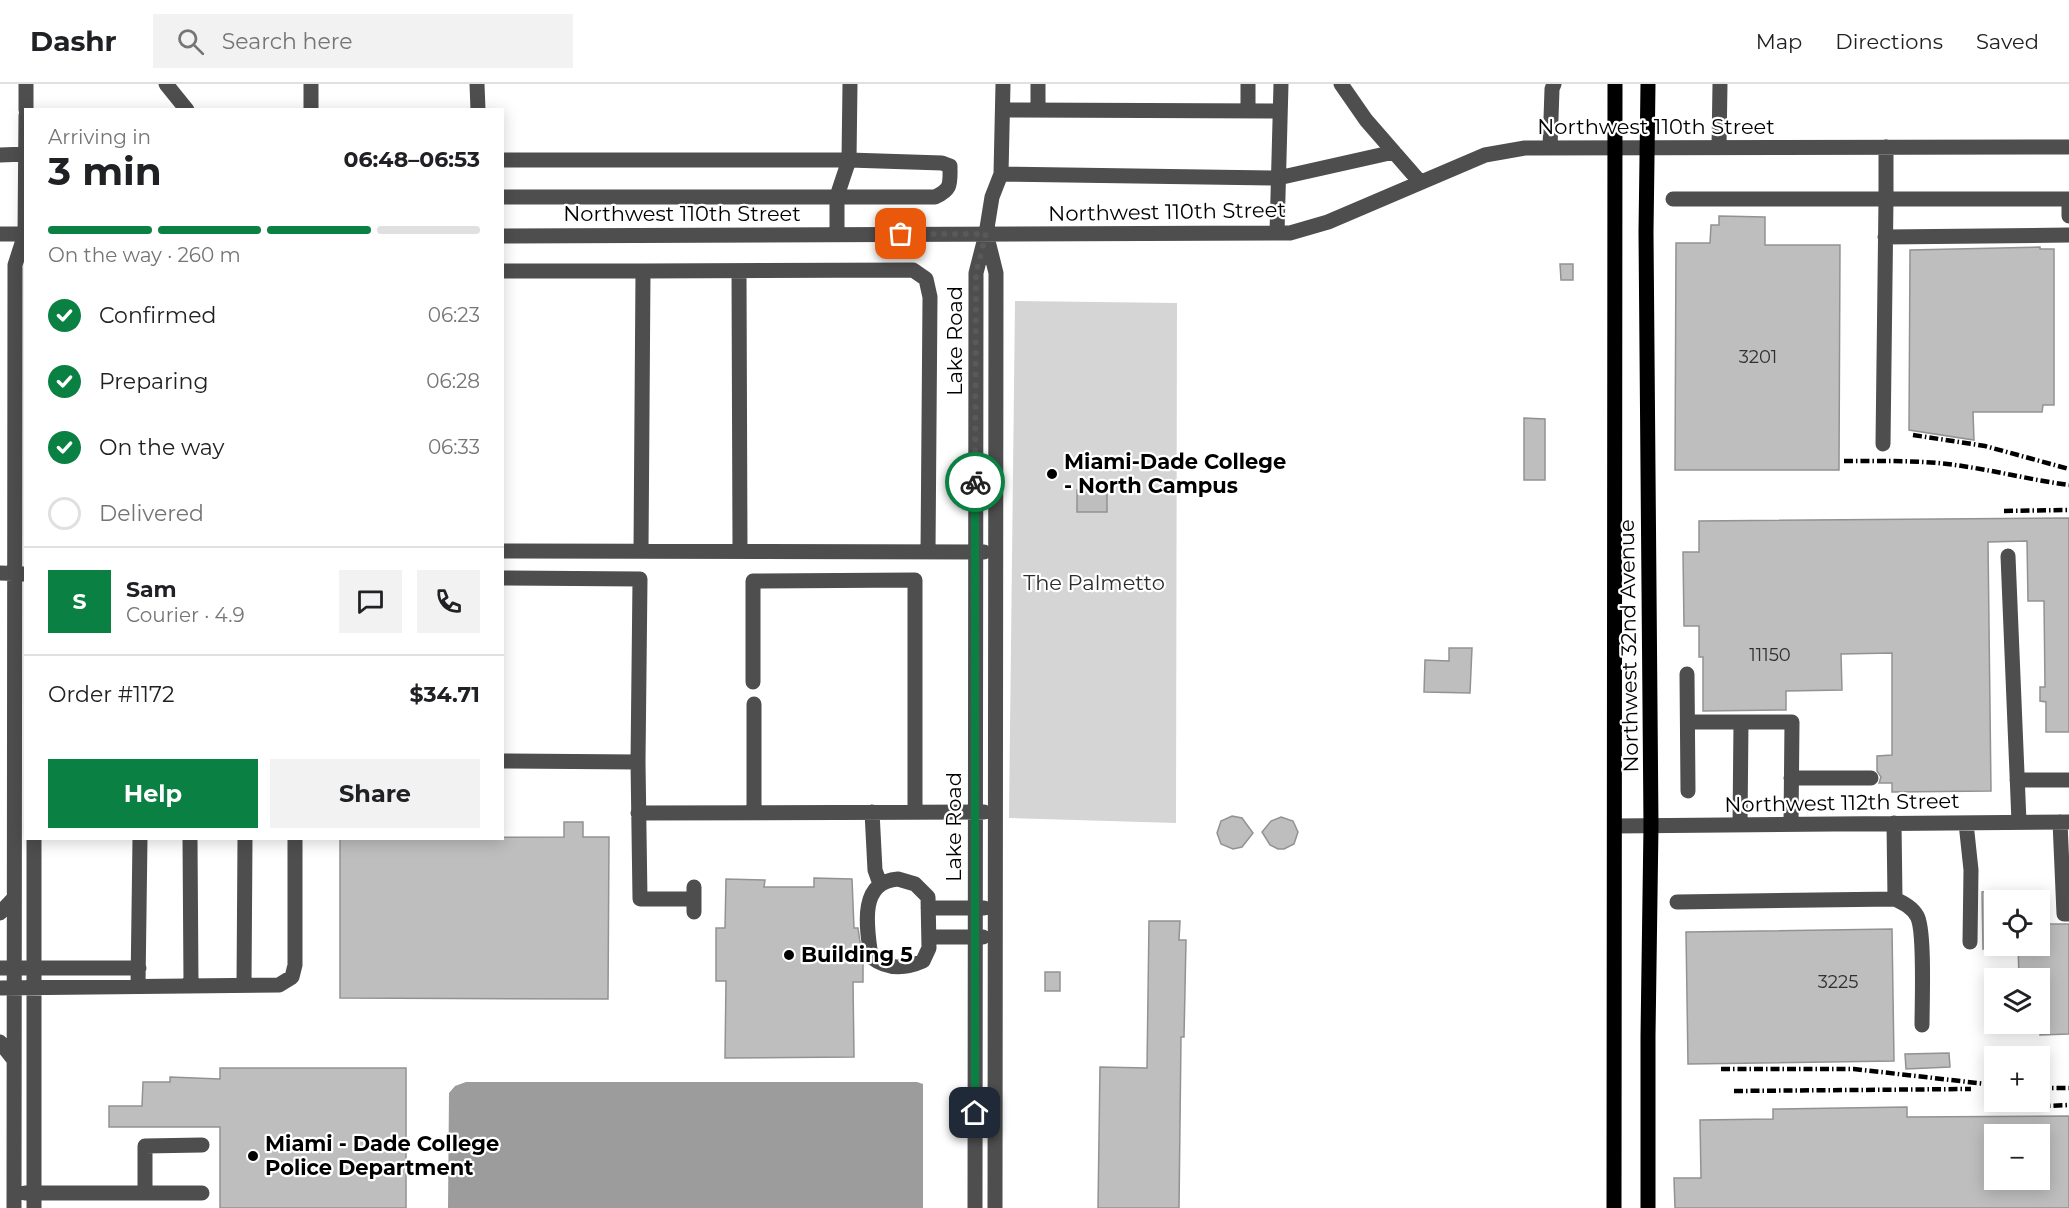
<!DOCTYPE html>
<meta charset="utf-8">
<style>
:root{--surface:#fff;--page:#f2f2f2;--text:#202124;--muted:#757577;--line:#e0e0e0;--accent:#0b8043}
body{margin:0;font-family:Montserrat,sans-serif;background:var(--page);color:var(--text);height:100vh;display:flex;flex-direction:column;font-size:22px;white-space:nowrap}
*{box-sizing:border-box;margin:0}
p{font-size:20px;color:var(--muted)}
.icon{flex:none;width:33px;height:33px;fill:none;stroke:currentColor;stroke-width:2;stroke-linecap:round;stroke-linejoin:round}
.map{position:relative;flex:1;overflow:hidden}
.side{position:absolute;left:24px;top:24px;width:480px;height:732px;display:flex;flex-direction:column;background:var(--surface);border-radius:0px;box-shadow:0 3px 15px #0003}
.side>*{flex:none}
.buttons{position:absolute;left:1984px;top:806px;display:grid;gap:12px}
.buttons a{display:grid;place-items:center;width:66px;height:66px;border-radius:0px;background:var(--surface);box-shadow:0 3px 15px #0003;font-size:30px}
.pin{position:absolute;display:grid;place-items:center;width:51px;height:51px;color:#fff;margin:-26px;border-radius:12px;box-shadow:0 3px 9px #0006}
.courier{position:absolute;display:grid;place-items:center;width:60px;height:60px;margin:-30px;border:4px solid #0b8043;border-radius:50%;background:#fff;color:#222;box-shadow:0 2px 8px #0007}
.head em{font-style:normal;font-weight:700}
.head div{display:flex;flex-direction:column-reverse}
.head{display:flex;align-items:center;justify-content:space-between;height:102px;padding:0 24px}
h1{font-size:39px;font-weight:700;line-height:45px}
.bar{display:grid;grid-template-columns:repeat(4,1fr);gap:9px 6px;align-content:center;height:72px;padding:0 24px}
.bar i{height:8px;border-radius:4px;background:var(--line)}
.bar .active{background:var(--accent)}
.bar p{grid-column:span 4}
.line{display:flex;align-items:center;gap:15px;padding:0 24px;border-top:2px solid var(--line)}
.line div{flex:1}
.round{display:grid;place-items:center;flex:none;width:63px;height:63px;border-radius:0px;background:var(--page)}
ol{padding:0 24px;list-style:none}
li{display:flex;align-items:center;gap:18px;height:66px}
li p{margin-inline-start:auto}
li .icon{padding:6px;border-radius:50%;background:var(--accent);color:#fff;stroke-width:4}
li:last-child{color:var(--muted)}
li i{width:33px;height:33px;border:3px solid var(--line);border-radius:50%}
.cta{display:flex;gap:12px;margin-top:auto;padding:12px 24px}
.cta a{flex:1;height:69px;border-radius:0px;background:var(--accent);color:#fff;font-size:24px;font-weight:700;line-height:69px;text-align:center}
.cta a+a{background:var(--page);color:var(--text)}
header{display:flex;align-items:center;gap:36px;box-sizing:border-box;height:84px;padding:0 30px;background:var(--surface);border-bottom:2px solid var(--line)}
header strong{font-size:28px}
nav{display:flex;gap:33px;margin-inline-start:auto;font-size:21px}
.search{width:420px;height:54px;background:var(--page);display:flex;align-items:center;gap:15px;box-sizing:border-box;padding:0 21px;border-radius:0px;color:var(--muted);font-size:22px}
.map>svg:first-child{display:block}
</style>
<header>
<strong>Dashr</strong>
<div class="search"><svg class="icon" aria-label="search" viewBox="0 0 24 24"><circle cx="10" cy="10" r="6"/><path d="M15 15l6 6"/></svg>Search here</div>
<nav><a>Map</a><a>Directions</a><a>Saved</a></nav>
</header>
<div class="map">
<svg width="2069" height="1124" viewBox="0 0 2069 1124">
<rect width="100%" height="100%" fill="#fff"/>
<path fill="#d5d5d5" d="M1015 217 1177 219 1176 739 1009 734Z"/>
<path fill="#9c9c9c" d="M466 998H917L923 1000V1124H448L449 1009 455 1002Z"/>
<path fill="#bebebe" stroke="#929292" stroke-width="1.5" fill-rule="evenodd" d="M1719 132 1765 133V161H1840L1839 386H1675L1676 159H1710L1711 141H1719Z
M2040 163V165H2054V321H2043L2042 328H1973L1974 356 1909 346 1910 166Z
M1560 180H1573V196H1561Z
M1524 334 1545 335V396H1524Z
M1077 406H1107V428H1077Z
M2069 434V648H2046V618L2040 617V603H2045L2044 517H2028L2027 457 1988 458 1991 707 1892 708V699H1879L1881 693 1877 687V672L1892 671V569L1841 570 1842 606 1786 607V626L1703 627V573H1699V542H1684L1683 468H1699V437Z
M1449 564H1472L1470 609 1424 608 1425 576 1449 577Z
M1232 732 1242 734 1253 749 1242 763 1233 765 1221 760 1217 749 1221 737Z
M1281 733 1293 737 1298 748 1294 760 1284 765H1278L1270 761 1262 748 1271 737Z
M564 738H583V753H609L608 915 340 914V754L564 753Z
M814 794 852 795 854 844H858L863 878V898H853L854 973 725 974 726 897H716V844H725L726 795 765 796 764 803H814Z
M1995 807V865H1983L1982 808Z
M1149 837H1180L1179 856H1186L1184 953H1181L1179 1124H1098L1100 983 1147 984Z
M2040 840H2069V950L2040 951V894H2019L2018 861H2040Z
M1892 845 1894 977 1688 980 1686 848Z
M1045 888H1060V907H1045Z
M1949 969 1950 983 1906 985 1905 970Z
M220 984H406V1124H220V1043H109V1022H142L143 998H170V993L220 995Z
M1907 1023V1033L2069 1032V1124H1675L1674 1094H1701L1700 1036 1773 1035V1025ZM1995 1050H2040V1095H1995Z"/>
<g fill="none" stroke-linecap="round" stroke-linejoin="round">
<path stroke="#4e4e4e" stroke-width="15" d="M166 0 187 26
M477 0 478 26
M1341 0 1366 36 1420 98
M26 26V0
M311 26V0
M1003 26 1280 27
M1038 26V0
M1248 27V0
M1719 63 1720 0
M1550 64 1552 5 1554 0
M0 71 26 70
M502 76H849L837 112V150
M1001 90 1278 94 1394 68
M502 113H935C952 105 950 100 950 82L942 79 849 76 850 0
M1673 115H1886V63
M1277 149 1281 0
M0 150H26
M502 152 1290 149 1328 138 1485 71 1525 64 2069 63
M987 153 996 189 995 1124
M1885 153 2069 151
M502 187H643L641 467
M643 187 913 186 926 195 930 213 928 468
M739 187 740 467
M1883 360 1886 115H2069V132
M502 467 984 468
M2008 472 2019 738
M0 489 26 490
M502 494 640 495 638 678 640 815H694
M1687 590 1688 707
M753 598V497L915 496V728
M1688 638H1741L1740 741
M1741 638H1792L1791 740
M502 677 638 678
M1791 694H1871
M2017 696H2069
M872 728 875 786 880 800
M638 729 984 728
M754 729V620
M2060 738 2064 830H2069
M1966 739 1971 786 1970 858
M1615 742 2069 738
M190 754 191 900
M898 795 915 800 928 813 929 864 923 877C905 885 888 886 871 873 867 844 858 798 898 795Z
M694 803V828
M1895 815C1903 819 1912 823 1917 832 1925 845 1922 920 1922 941
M1677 818 1895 815 1894 739
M928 824H984
M0 829 14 814
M929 853H983
M0 884H139
M244 901 245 754
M138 902 140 754
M0 904 279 901 292 893 295 881V754
M0 958 14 976
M25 1109H202
M145 1109V1062L202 1061
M14 1124 15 181 25 150 26 31
M34 1124V754
M975 1124 976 189 986 150 992 113 1001 90 1003 0"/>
<path stroke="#000" stroke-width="15" d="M1648 0 1646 148 1651 742 1648 952V1124
M1614 1124 1615 0"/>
<path stroke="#000" stroke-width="4.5" stroke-dasharray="9 3 1.5 3" stroke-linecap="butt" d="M1913 351 1985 362 2069 385
M1844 377C1881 377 1919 376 1955 381 1993 386 2031 396 2069 401
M2004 427 2069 426
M1721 985H1854L1995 1001
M2040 1004H2069
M1734 1007 1971 1005
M2004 1024 2069 1021"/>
</g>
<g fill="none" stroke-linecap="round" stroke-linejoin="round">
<path stroke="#595959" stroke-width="6" stroke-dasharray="0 10.8" d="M901 150H986L976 189 975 398"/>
<path stroke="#0b8043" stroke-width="8" d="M975 1029V398"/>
</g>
<g fill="#000" stroke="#fff" stroke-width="2">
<circle cx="1052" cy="390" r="6"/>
<circle cx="789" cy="871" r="6"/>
<circle cx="253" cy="1072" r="6"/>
</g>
<g text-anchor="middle" stroke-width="4.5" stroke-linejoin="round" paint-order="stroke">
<g font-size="18" fill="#303030">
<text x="1758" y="279">3201</text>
<text x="1770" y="577">11150</text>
<text x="1838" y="904">3225</text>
</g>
<g font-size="21" fill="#000" stroke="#fff">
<text x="1656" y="50">Northwest 110th Street</text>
<text transform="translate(1167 128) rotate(-1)" y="7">Northwest 110th Street</text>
<text x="682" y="137">Northwest 110th Street</text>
<text transform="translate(955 257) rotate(-90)" y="7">Lake Road</text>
<text transform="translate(1629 562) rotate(-91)" y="7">Northwest 32nd Avenue</text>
<text transform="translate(1842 719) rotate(-1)" y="7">Northwest 112th Street</text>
<text transform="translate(954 743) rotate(-90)" y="7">Lake Road</text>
</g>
<g font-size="21" font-weight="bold" fill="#000" stroke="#fff" text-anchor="start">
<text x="1064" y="385">Miami-Dade College<tspan x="1064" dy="24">- North Campus</tspan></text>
<text x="801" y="878">Building 5</text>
<text x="265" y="1067">Miami - Dade College<tspan x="265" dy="24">Police Department</tspan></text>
</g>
<g font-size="21" fill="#2c2c2c" stroke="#fff">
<text x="1094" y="506">The Palmetto</text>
</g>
</g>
</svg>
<div class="buttons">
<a><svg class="icon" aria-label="locate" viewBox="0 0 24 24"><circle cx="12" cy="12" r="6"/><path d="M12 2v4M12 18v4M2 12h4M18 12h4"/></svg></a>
<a><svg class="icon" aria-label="layers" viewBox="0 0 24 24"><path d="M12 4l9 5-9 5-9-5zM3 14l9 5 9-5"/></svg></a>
<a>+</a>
<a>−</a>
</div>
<div class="pin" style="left:901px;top:150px;background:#ea580c"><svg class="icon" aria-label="bag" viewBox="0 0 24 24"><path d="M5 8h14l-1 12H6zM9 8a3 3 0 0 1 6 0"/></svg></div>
<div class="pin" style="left:975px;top:1029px;background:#1f2937"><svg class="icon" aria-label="home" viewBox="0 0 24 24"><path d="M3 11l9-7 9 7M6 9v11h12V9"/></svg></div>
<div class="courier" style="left:975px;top:398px"><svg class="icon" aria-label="bike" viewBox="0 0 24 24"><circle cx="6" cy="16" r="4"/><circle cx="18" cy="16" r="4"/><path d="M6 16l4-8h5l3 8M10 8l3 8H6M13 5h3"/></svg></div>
<section class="side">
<div class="head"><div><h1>3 min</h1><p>Arriving in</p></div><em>06:48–06:53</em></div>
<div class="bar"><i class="active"></i><i class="active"></i><i class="active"></i><i></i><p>On the way · 260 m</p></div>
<ol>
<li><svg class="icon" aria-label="check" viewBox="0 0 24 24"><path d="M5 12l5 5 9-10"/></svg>Confirmed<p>06:23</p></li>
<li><svg class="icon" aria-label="check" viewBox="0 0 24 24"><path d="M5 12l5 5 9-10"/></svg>Preparing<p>06:28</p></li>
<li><svg class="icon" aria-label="check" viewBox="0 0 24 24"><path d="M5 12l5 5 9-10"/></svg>On the way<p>06:33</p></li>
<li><i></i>Delivered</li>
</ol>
<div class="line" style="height:108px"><b class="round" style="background:var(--accent);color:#fff">S</b><div><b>Sam</b><p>Courier · 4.9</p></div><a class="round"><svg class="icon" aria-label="chat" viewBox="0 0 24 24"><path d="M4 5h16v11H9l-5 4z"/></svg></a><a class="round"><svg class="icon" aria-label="phone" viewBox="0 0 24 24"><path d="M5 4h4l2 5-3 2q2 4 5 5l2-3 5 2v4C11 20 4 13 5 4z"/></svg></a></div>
<div class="line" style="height:78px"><div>Order #1172</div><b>$34.71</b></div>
<div class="cta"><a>Help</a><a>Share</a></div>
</section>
</div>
